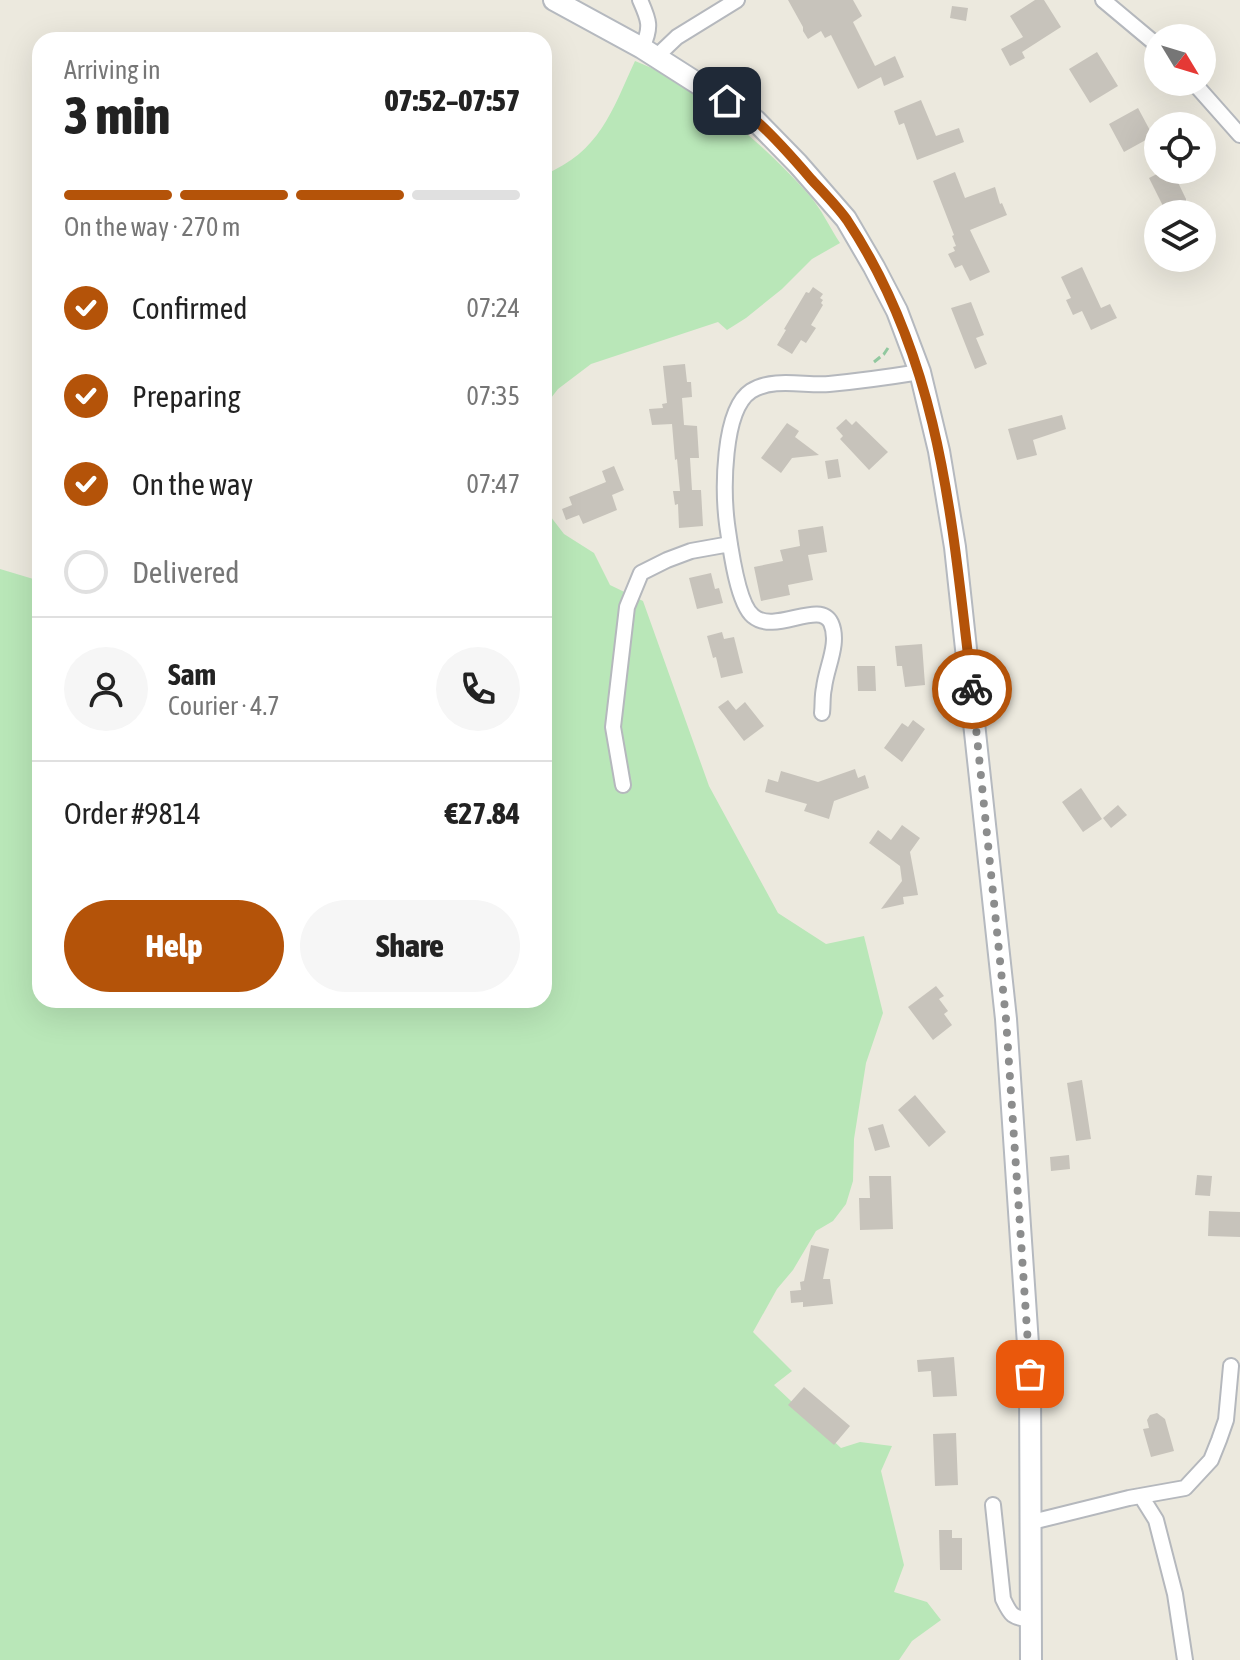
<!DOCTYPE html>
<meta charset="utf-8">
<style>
:root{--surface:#fff;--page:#f6f6f6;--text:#222;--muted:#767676;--line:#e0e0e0;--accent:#b45309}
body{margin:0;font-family:"Asap Condensed",sans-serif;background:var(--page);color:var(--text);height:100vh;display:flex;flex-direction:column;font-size:30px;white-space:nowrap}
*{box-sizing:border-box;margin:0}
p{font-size:26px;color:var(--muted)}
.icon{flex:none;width:44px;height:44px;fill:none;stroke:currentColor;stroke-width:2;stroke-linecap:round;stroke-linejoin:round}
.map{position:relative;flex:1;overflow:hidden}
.details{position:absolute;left:32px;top:32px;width:520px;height:976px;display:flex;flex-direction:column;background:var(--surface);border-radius:24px;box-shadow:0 8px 32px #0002}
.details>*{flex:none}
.needle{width:52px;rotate:128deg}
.tools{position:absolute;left:1144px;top:24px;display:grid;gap:16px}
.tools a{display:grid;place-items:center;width:72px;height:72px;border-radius:50%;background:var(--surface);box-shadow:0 8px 32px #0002;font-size:40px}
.pin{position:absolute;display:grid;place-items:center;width:68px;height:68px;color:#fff;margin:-34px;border-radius:16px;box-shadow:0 4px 12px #0006}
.courier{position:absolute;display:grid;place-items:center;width:80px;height:80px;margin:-40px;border:6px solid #b45309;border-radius:50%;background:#fff;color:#222;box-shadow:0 2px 10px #0007}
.summary em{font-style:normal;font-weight:800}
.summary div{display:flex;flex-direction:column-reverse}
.summary{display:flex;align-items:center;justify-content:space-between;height:136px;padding:0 32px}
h1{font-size:52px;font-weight:800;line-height:60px}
.bar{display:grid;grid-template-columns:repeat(4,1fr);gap:12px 8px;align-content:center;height:96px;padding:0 32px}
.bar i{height:10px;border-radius:6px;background:var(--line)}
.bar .selected{background:var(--accent)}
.bar p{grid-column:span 4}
.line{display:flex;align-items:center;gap:20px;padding:0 32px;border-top:2px solid var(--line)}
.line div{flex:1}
.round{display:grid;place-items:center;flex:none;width:84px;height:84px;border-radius:42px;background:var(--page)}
ol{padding:0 32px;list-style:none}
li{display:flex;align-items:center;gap:24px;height:88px}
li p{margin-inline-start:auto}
li .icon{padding:8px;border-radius:50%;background:var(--accent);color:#fff;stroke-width:4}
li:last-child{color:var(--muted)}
li i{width:44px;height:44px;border:4px solid var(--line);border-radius:50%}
.button{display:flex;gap:16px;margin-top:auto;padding:16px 32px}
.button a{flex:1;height:92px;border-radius:48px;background:var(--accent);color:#fff;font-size:32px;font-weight:800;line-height:92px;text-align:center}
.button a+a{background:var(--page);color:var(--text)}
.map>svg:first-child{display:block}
</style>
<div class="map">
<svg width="1240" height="1660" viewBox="0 0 1240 1660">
<rect width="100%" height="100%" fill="#ece9de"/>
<path fill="#b9e7b8" d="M635 61C695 84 768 148 810 196 822 210 830 228 840 243L812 259 782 289 746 318 727 330 718 322 591 364 558 389 544 407V175C600 151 611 113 635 61Z
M544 508 564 534 594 553 610 585 643 601 709 786 778 913 826 944 864 936 883 1013 866 1063 854 1139 853 1181 846 1204 833 1221 816 1231 793 1270 777 1289 753 1332 792 1371 774 1385 841 1448 860 1442 892 1446 881 1471 904 1565 894 1592 927 1602 941 1620 912 1641 899 1660H0V569L40 581V1000H544Z"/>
<path fill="#c7c3bb" d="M788 0H853L862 16 853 22 875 66 895 56 904 77 884 86 881 77 858 89 831 35 825 38 821 31 808 39 803 31V27Z
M1035 0H1044L1061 27 1022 52 1025 58 1010 66 1001 49 1023 37 1010 16Z
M952 6 968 8 966 21 950 18Z
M1097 52 1118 86 1090 103 1069 69Z
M921 100 936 136 959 128 964 142 917 160 904 123 899 125 894 111Z
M1138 108 1153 136 1124 152 1109 124Z
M1165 170H1172L1186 199V204L1167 214 1149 178Z
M955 172 965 198 995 187 1000 204 1002 203 1007 215 970 230 990 272 970 281 962 265 955 268 948 254 955 251 953 247 956 246 952 236 954 235 933 181Z
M1082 267 1101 308 1110 304 1117 318 1091 330 1082 311 1073 315 1066 300 1071 298 1061 277Z
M813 287 823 294 820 298 823 300 821 303 823 305 811 325 816 328 806 343 801 340 792 354 777 345 786 330 784 329 806 292 809 293Z
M971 302 984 335 976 338 987 364 975 369 951 308Z
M685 364 687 382H691L692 397 682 398 684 425 697 426 699 458H690L692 490H701L703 526 679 528 678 504 675 505 673 491H680L677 459 675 460 672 424 652 425 649 409 663 408 662 404 667 403 663 366Z
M1062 415 1066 429 1033 440 1037 455 1017 460 1008 429Z
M846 419 852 425 856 421 888 452 869 470 840 439 843 436 836 428Z
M787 423 799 431 795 437 819 455 792 458 781 473 761 458Z
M838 459 841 477 828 479 825 461Z
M614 466 624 490 612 495 617 510 583 524 579 515 566 520 562 509 572 505 569 497 606 482 602 471Z
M823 526 827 552 808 555 813 580 788 585 790 595 761 601 754 567 783 561 780 550 800 546 798 530Z
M711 573 715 589 719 588 723 603 697 609 689 578Z
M722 632 724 639 734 637 743 673 721 678 716 657 713 658 707 636Z
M922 644 925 685 905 687 902 666H897L895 646Z
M857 666H875L876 691H858Z
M728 700 736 710 745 702 764 726 744 741 718 707Z
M913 720 925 729 902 762 884 748 902 723 908 727Z
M855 769 858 778 865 775 869 788 834 801 829 819 804 811 807 804 765 792 768 779 778 782 781 771 818 782Z
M1081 788 1102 819 1083 832 1062 802Z
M1118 805 1127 815 1111 828 1103 818Z
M902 825 920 838 910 852 918 895 903 897 904 904 881 909 902 881 900 866 869 843 878 830 891 840Z
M936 986 944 996 939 999 948 1011 944 1014 952 1025 933 1040 908 1007Z
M1082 1080 1091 1139 1076 1141 1067 1083Z
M915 1095 946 1132 929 1147 898 1110Z
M883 1124 890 1147 875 1151 868 1128Z
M1069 1155 1070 1169 1051 1171 1050 1157Z
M1197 1175 1212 1176 1210 1196 1195 1195Z
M869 1176H891L893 1229 860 1230 859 1198H870Z
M1209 1211 1240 1212V1237L1208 1236Z
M811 1245 829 1249 823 1279H830L833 1304 803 1307V1302L791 1303 790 1291 801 1290 800 1282 804 1281Z
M954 1357 957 1396 933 1397 931 1371 918 1372 917 1360Z
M804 1387 850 1426 834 1445 788 1405Z
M1157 1413 1165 1419 1174 1451 1151 1457 1143 1429 1149 1428 1147 1420 1150 1415Z
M956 1433 958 1485 935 1486 933 1434Z
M939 1530H952V1538H962V1570H940Z"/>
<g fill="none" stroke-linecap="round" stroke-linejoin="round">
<g stroke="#b5b8bd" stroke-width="18">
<path id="street" d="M640 0C649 20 652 27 642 48
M1103 0 1158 46
M656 57 677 37 737 0
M1193 82 1240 135
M822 713C823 705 822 696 824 688 826 668 840 643 831 623 820 599 775 635 753 616 737 603 730 545 727 524 723 492 722 410 751 391 773 377 805 386 829 384 860 381 889 377 920 372
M623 785 613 727 627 607 641 573 667 560 691 551 730 544
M1141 1496 1156 1520 1175 1594 1185 1660
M993 1505 1003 1599C1011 1616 1012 1617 1030 1620
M1032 1522 1129 1498 1185 1488 1211 1460 1219 1440 1226 1420 1231 1366"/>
</g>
<g stroke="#b5b9bf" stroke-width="24">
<path id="secondary" d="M554 0 642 48 755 120 798 164 846 219 874 267 897 311 920 372 939 451 955 547 1006 1019 1030 1374 1031 1660"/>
</g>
<path stroke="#91c89f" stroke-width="3" stroke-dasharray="8 4" stroke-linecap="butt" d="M874 362 884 354 890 345"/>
<use href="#street" stroke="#fff" stroke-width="14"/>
<use href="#secondary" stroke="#fff" stroke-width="20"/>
</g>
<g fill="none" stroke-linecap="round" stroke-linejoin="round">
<path stroke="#8c8d8d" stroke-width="8" stroke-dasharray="0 14.4" d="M972 689 1006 1019 1030 1374"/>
<path stroke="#b45309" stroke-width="10" d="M727 101C736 106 745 111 753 118 774 136 793 158 811 179 823 192 837 206 847 220 942 363 952 524 972 689"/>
</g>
</svg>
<div class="tools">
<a><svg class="needle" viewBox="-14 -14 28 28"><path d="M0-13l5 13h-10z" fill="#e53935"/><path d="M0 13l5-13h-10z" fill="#767676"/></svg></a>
<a><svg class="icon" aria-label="locate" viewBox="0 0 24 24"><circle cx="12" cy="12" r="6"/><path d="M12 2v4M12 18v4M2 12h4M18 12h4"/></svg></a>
<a><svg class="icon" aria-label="layers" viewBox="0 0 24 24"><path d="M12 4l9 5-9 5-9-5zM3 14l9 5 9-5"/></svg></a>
</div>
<div class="pin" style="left:1030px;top:1374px;background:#ea580c"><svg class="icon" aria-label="bag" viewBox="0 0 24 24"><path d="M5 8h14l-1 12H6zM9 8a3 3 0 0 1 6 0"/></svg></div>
<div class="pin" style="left:727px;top:101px;background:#1f2937"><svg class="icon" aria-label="home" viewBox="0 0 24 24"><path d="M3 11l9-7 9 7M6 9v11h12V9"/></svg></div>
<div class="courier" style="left:972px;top:689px"><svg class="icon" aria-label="bike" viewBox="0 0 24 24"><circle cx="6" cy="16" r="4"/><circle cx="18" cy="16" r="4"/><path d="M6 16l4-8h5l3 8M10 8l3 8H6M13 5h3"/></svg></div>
<section class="details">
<div class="summary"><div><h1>3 min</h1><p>Arriving in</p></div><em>07:52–07:57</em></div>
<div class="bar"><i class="selected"></i><i class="selected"></i><i class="selected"></i><i></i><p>On the way · 270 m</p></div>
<ol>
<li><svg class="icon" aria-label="check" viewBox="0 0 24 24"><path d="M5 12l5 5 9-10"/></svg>Confirmed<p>07:24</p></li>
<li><svg class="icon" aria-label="check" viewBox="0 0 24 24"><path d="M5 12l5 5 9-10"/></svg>Preparing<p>07:35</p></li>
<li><svg class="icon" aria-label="check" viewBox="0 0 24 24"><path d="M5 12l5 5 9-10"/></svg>On the way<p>07:47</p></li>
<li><i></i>Delivered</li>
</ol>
<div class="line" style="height:144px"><a class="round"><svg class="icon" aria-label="person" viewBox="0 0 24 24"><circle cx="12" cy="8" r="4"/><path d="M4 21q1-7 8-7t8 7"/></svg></a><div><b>Sam</b><p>Courier · 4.7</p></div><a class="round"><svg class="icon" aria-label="phone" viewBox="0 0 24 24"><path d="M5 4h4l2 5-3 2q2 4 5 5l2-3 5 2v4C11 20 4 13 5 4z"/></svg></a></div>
<div class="line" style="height:104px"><div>Order #9814</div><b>€27.84</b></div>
<div class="button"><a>Help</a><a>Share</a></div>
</section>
</div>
